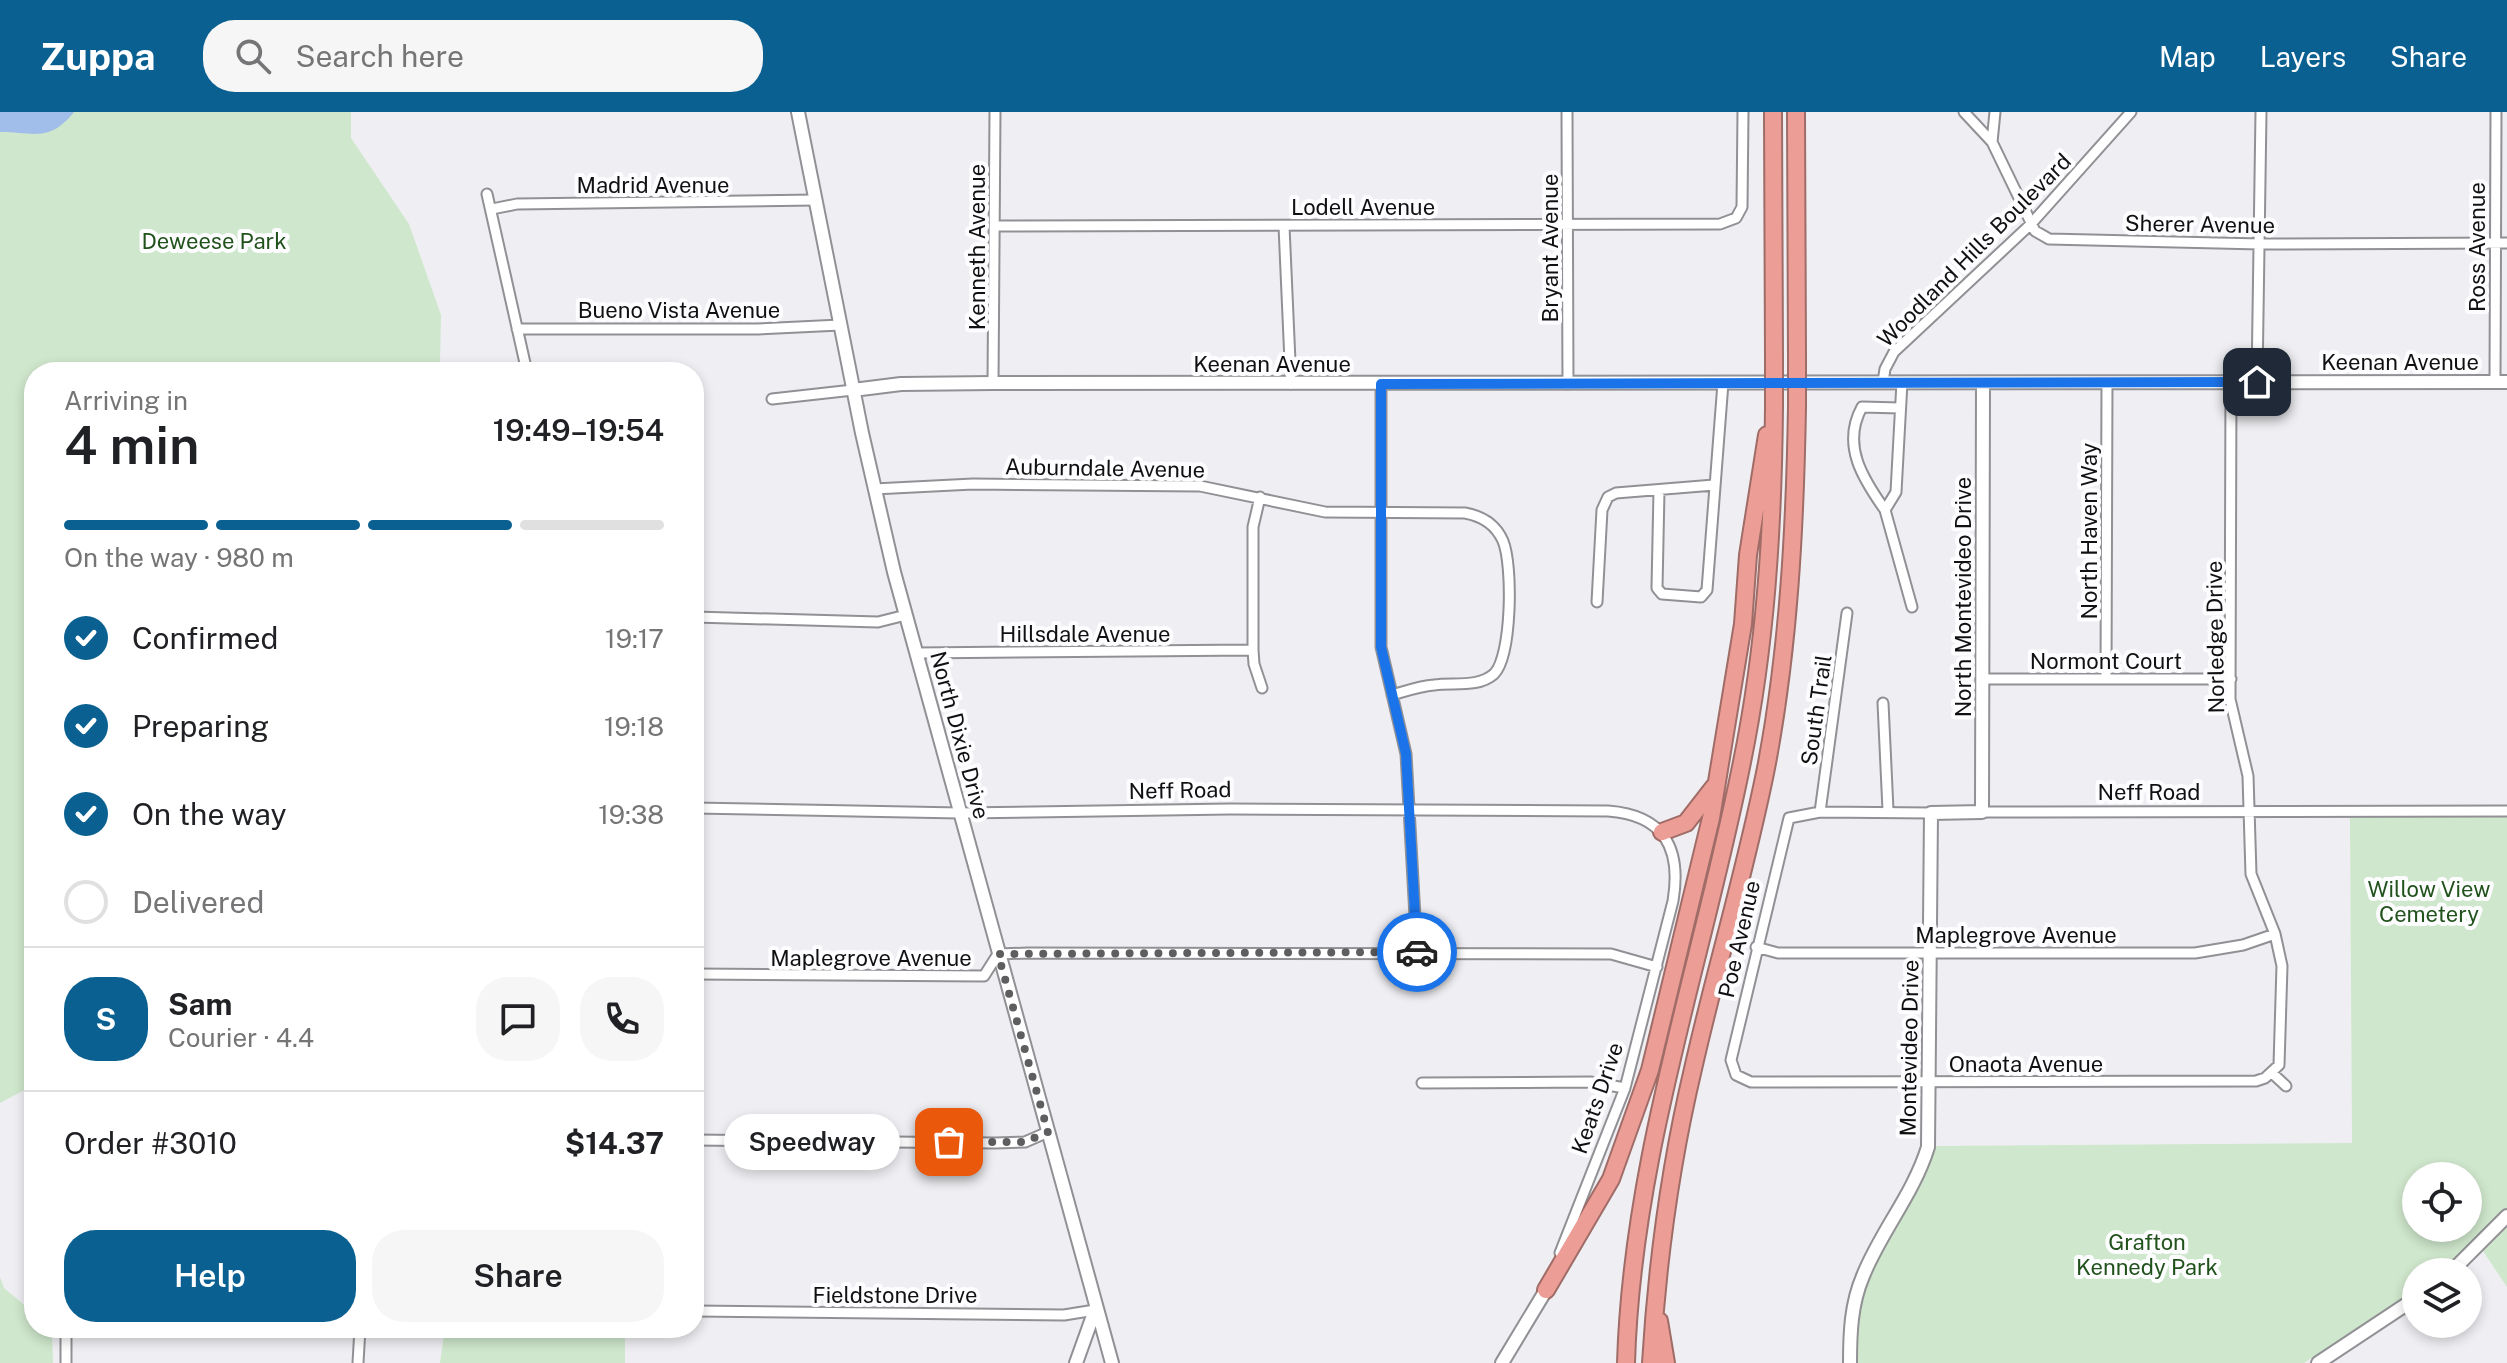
<!DOCTYPE html>
<meta charset="utf-8">
<style>
:root{--surface:#fff;--page:#f6f6f6;--text:#202124;--muted:#757577;--line:#e0e0e0;--accent:#0a6091}
body{margin:0;font-family:"Public Sans",sans-serif;background:var(--page);color:var(--text);height:100vh;display:flex;flex-direction:column;font-size:30px;white-space:nowrap}
*{box-sizing:border-box;margin:0}
p{font-size:26px;color:var(--muted)}
.icon{flex:none;width:44px;height:44px;fill:none;stroke:currentColor;stroke-width:2;stroke-linecap:round;stroke-linejoin:round}
.map{position:relative;flex:1;overflow:hidden}
.details{position:absolute;left:24px;top:250px;width:680px;height:976px;display:flex;flex-direction:column;background:var(--surface);border-radius:32px;box-shadow:0 4px 12px #0003}
.details>*{flex:none}
.fabs{position:absolute;left:2402px;top:1050px;display:grid;gap:16px}
.fabs a{display:grid;place-items:center;width:80px;height:80px;border-radius:50%;background:var(--surface);box-shadow:0 4px 12px #0003;font-size:40px}
.pin{position:absolute;display:grid;place-items:center;width:68px;height:68px;color:#fff;margin:-34px;border-radius:16px;box-shadow:0 4px 12px #0006}
.courier{position:absolute;display:grid;place-items:center;width:80px;height:80px;margin:-40px;border:6px solid #1a73e8;border-radius:50%;background:#fff;color:#222;box-shadow:0 2px 10px #0007}
.bubble{position:absolute;height:56px;border-radius:28px;background:var(--surface);box-shadow:0 4px 12px #0003;font-size:26px;font-weight:600;line-height:56px;text-align:center}
.summary em{font-style:normal;font-weight:600}
.summary div{display:flex;flex-direction:column-reverse}
.summary{display:flex;align-items:center;justify-content:space-between;height:136px;padding:0 40px}
h1{font-size:52px;font-weight:600;line-height:60px}
.bar{display:grid;grid-template-columns:repeat(4,1fr);gap:12px 8px;align-content:center;height:96px;padding:0 40px}
.bar i{height:10px;border-radius:6px;background:var(--line)}
.bar .current{background:var(--accent)}
.bar p{grid-column:span 4}
.line{display:flex;align-items:center;gap:20px;padding:0 40px;border-top:2px solid var(--line)}
.line div{flex:1}
.round{display:grid;place-items:center;flex:none;width:84px;height:84px;border-radius:32px;background:var(--page)}
ol{padding:0 40px;list-style:none}
li{display:flex;align-items:center;gap:24px;height:88px}
li p{margin-inline-start:auto}
li .icon{padding:8px;border-radius:50%;background:var(--accent);color:#fff;stroke-width:4}
li:last-child{color:var(--muted)}
li i{width:44px;height:44px;border:4px solid var(--line);border-radius:50%}
.cta{display:flex;gap:16px;margin-top:auto;padding:16px 40px}
.cta a{flex:1;height:92px;border-radius:32px;background:var(--accent);color:#fff;font-size:32px;font-weight:600;line-height:92px;text-align:center}
.cta a+a{background:var(--page);color:var(--text)}
header{display:flex;align-items:center;gap:48px;box-sizing:border-box;height:112px;padding:0 40px;background:var(--accent);color:#fff}
header strong{font-size:38px}
nav{display:flex;gap:44px;margin-inline-start:auto;font-size:28px}
.search{width:560px;height:72px;background:var(--page);display:flex;align-items:center;gap:20px;box-sizing:border-box;padding:0 28px;border-radius:32px;color:var(--muted);font-size:30px}
.map>svg:first-child{display:block}
</style>
<header>
<strong>Zuppa</strong>
<div class="search"><svg class="icon" aria-label="search" viewBox="0 0 24 24"><circle cx="10" cy="10" r="6"/><path d="M15 15l6 6"/></svg>Search here</div>
<nav><a>Map</a><a>Layers</a><a>Share</a></nav>
</header>
<div class="map">
<svg width="2507" height="1251" viewBox="0 0 2507 1251">
<rect width="100%" height="100%" fill="#efeff3"/>
<path fill="#cfe7cc" fill-rule="evenodd" d="M0 0H351V26L409 112 441 203 440 250 449 260H34V973L0 991Z
M2507 704V1175L2477 1130 2439 1160H2416V1177L2304 1251H1855C1854 1203 1866 1164 1890 1122 1906 1095 1928 1067 1933 1034L2352 1031 2350 705ZM2416 1064H2468V1116H2416Z
M0 1165 4 1176 34 1201V1216H46L52 1223 53 1251H0Z
M445 1216H625V1251H440Z"/>
<path fill="#a0bee9" d="M0 0H74C49 31 34 20 0 20Z"/>
<g fill="none" stroke-linecap="round" stroke-linejoin="round">
<g stroke="#919195" stroke-width="13">
<path id="street" d="M1567 0 1568 272
M1964 0 1992 30 2035 119 2049 127 2260 132 2507 131
M1992 30 1995 0
M487 82 527 260
M492 97 517 92 816 88
M995 114 1720 112 1736 106 1742 95 1743 0
M1284 114 1291 272
M517 217H758L840 213
M1883 270 1885 257 1894 240 2031 112 2131 0
M1902 270 1896 380 1885 398 1912 495
M2257 270 2261 0
M2495 270 2496 0
M993 271 995 0
M1381 272V535L1406 642 1417 841
M772 287 853 278
M874 377 973 372 1200 374 1325 400 1465 401C1482 404 1496 413 1503 429 1513 453 1512 544 1494 562 1478 576 1453 570 1434 573 1420 574 1406 579 1392 583
M1659 379 1657 476 1662 482 1701 485 1707 478 1723 271
M1260 385 1253 415V538L1254 552 1262 576
M1885 398C1863 367 1841 333 1862 295L1900 296
M1597 490 1602 398 1608 385 1616 381 1714 373
M694 505 878 510 906 503
M917 541 1253 538
M1982 567H2231
M2106 567 2107 270
M1883 591 1888 698
M694 696 960 701 1230 697 1608 699C1663 703 1682 735 1673 789L1625 976 1560 1141
M1820 700 1847 501
M1982 700 2507 699
M1931 701 1820 700 1789 706 1731 948 1736 963 1751 970 2256 969 2265 966 2279 953 2282 854 2275 822 2251 762 2248 664 2230 587 2231 270
M1756 835 1778 841H2195L2243 833 2275 822
M694 862 984 864 998 842 1028 841 1611 842 1657 855
M2272 961 2286 974
M1422 971 1590 970 1625 976
M694 1028 995 1031 1025 1030 1048 1020
M694 1199 1064 1203 1095 1198
M66 1251V1216
M358 1251 360 1216"/>
</g>
<g stroke="#919195" stroke-width="16">
<path id="secondary" d="M798 0 862 321 894 460 1112 1251
M853 278 901 272 993 271 2507 270
M2451 1160 2507 1104
M1076 1251 1095 1198
M1502 1251 1546 1178
M1850 1251C1850 1221 1851 1192 1863 1164 1881 1119 1913 1083 1928 1035L1931 701 1982 700 1983 271
M2318 1251 2416 1186"/>
</g>
<g stroke="#9f6c67" stroke-width="20">
<path id="highway" d="M1773 0 1774 246
M1796 0 1797 247
M1662 720 1686 711 1714 675
M1546 1178 1611 1067 1650 958 1711 706 1743 512 1748 443 1767 323
M1659 1209 1666 1251
M1626 1251C1632 1045 1702 851 1742 650 1766 533 1773 414 1774 295
M1651 1251C1657 1152 1670 1054 1693 957 1716 855 1747 754 1767 651 1789 533 1795 414 1797 295"/>
</g>
<use href="#street" stroke="#fff" stroke-width="9"/>
<use href="#secondary" stroke="#fff" stroke-width="12"/>
<use href="#highway" stroke="#ec9d96" stroke-width="16"/>
<g stroke="#9f6c67" stroke-width="20" stroke-linecap="butt">
<path id="highway-bridge" d="M1797 247V295
M1774 295V246"/>
</g>
<use href="#highway-bridge" stroke="#ec9d96" stroke-width="16"/>
</g>
<g fill="none" stroke-linecap="round" stroke-linejoin="round">
<path stroke="#5e5e60" stroke-width="8" stroke-dasharray="0 14.4" d="M949 1030H1025L1048 1020 998 842 1417 840"/>
<path stroke="#1a73e8" stroke-width="10" d="M1417 840 1406 642 1381 535V272L2257 270"/>
</g>
<g text-anchor="middle" stroke-width="8" stroke-linejoin="round" paint-order="stroke">
<g font-size="22" fill="#101011" stroke="#fdfdff">
<text x="653" y="81">Madrid Avenue</text>
<text x="1363" y="103">Lodell Avenue</text>
<text transform="translate(2200 112) rotate(1)" y="8">Sherer Avenue</text>
<text transform="translate(977 135) rotate(-90)" y="8">Kenneth Avenue</text>
<text transform="translate(2477 135) rotate(-90)" y="8">Ross Avenue</text>
<text transform="translate(1550 136) rotate(-90)" y="8">Bryant Avenue</text>
<text transform="translate(1974 138) rotate(-45)" y="8">Woodland Hills Boulevard</text>
<text x="679" y="206">Bueno Vista Avenue</text>
<text x="2400" y="258">Keenan Avenue</text>
<text x="1272" y="260">Keenan Avenue</text>
<text transform="translate(1105 356) rotate(1)" y="8">Auburndale Avenue</text>
<text transform="translate(2089 419) rotate(-90)" y="8">North Haven Way</text>
<text transform="translate(1963 485) rotate(-90)" y="8">North Montevideo Drive</text>
<text x="1085" y="530">Hillsdale Avenue</text>
<text transform="translate(2215 525) rotate(-91)" y="8">Norledge Drive</text>
<text x="2106" y="557">Normont Court</text>
<text transform="translate(1816 598) rotate(-82)" y="8">South Trail</text>
<text transform="translate(960 623) rotate(75)" y="8">North Dixie Drive</text>
<text transform="translate(1180 678) rotate(-1)" y="8">Neff Road</text>
<text x="2149" y="688">Neff Road</text>
<text x="2016" y="831">Maplegrove Avenue</text>
<text transform="translate(1739 827) rotate(-77)" y="8">Poe Avenue</text>
<text x="871" y="854">Maplegrove Avenue</text>
<text transform="translate(1909 936) rotate(-89)" y="8">Montevideo Drive</text>
<text x="2026" y="960">Onaota Avenue</text>
<text transform="translate(1597 986) rotate(-71)" y="8">Keats Drive</text>
<text x="895" y="1191">Fieldstone Drive</text>
</g>
<g font-size="22" fill="#21521c" stroke="#fdfdff">
<text x="214" y="137">Deweese Park</text>
<text x="2429" y="785">Willow View<tspan x="2429" dy="25">Cemetery</tspan></text>
<text x="2147" y="1138">Grafton<tspan x="2147" dy="25">Kennedy Park</tspan></text>
</g>
</g>
</svg>
<div class="fabs">
<a><svg class="icon" aria-label="locate" viewBox="0 0 24 24"><circle cx="12" cy="12" r="6"/><path d="M12 2v4M12 18v4M2 12h4M18 12h4"/></svg></a>
<a><svg class="icon" aria-label="layers" viewBox="0 0 24 24"><path d="M12 4l9 5-9 5-9-5zM3 14l9 5 9-5"/></svg></a>
</div>
<div class="pin" style="left:949px;top:1030px;background:#ea580c"><svg class="icon" aria-label="bag" viewBox="0 0 24 24"><path d="M5 8h14l-1 12H6zM9 8a3 3 0 0 1 6 0"/></svg></div>
<div class="pin" style="left:2257px;top:270px;background:#1f2937"><svg class="icon" aria-label="home" viewBox="0 0 24 24"><path d="M3 11l9-7 9 7M6 9v11h12V9"/></svg></div>
<div class="courier" style="left:1417px;top:840px"><svg class="icon" aria-label="car" viewBox="0 0 24 24"><path d="M5 17H2v-5l4-1 3-4h7l3 4 3 1v5h-3M9 17h6M6 11h13"/><circle cx="7" cy="17" r="2"/><circle cx="17" cy="17" r="2"/></svg></div>
<div class="bubble" style="left:724px;top:1002px;width:176px">Speedway</div>
<section class="details">
<div class="summary"><div><h1>4 min</h1><p>Arriving in</p></div><em>19:49–19:54</em></div>
<div class="bar"><i class="current"></i><i class="current"></i><i class="current"></i><i></i><p>On the way · 980 m</p></div>
<ol>
<li><svg class="icon" aria-label="check" viewBox="0 0 24 24"><path d="M5 12l5 5 9-10"/></svg>Confirmed<p>19:17</p></li>
<li><svg class="icon" aria-label="check" viewBox="0 0 24 24"><path d="M5 12l5 5 9-10"/></svg>Preparing<p>19:18</p></li>
<li><svg class="icon" aria-label="check" viewBox="0 0 24 24"><path d="M5 12l5 5 9-10"/></svg>On the way<p>19:38</p></li>
<li><i></i>Delivered</li>
</ol>
<div class="line" style="height:144px"><b class="round" style="background:var(--accent);color:#fff">S</b><div><b>Sam</b><p>Courier · 4.4</p></div><a class="round"><svg class="icon" aria-label="chat" viewBox="0 0 24 24"><path d="M4 5h16v11H9l-5 4z"/></svg></a><a class="round"><svg class="icon" aria-label="phone" viewBox="0 0 24 24"><path d="M5 4h4l2 5-3 2q2 4 5 5l2-3 5 2v4C11 20 4 13 5 4z"/></svg></a></div>
<div class="line" style="height:104px"><div>Order #3010</div><b>$14.37</b></div>
<div class="cta"><a>Help</a><a>Share</a></div>
</section>
</div>
